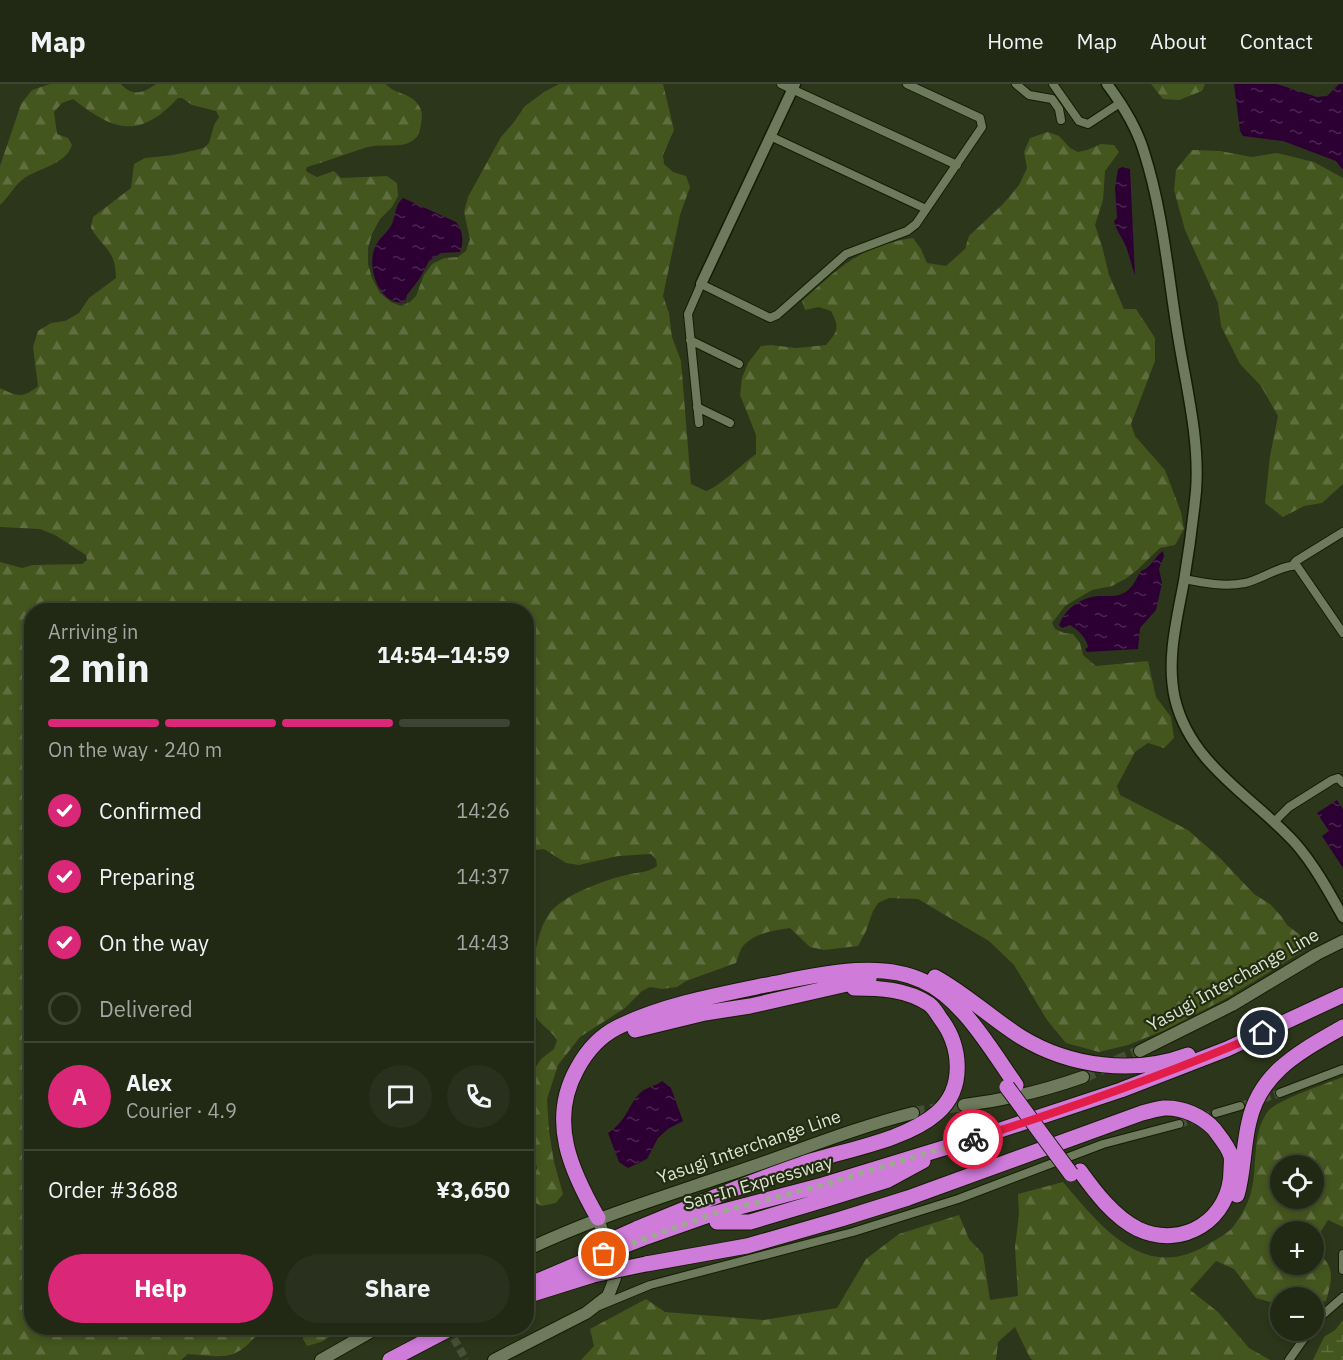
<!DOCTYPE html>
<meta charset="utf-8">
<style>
:root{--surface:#212814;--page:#29301d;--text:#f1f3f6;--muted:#a2a6a0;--line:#3e4434;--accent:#db2777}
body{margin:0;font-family:"IBM Plex Sans",sans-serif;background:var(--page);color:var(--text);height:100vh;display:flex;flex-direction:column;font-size:22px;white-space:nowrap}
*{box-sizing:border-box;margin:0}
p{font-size:20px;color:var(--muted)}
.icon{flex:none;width:33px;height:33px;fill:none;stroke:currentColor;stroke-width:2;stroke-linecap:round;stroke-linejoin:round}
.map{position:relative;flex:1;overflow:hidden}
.drawer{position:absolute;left:24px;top:519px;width:510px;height:732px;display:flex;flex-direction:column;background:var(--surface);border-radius:24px;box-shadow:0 3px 9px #0003,0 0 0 2px var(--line)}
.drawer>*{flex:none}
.tools{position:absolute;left:1270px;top:1071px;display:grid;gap:12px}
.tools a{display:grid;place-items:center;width:54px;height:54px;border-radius:50%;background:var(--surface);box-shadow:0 3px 9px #0003,0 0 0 2px var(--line);font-size:30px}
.pin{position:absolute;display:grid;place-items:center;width:51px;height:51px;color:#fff;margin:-26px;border:3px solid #fff;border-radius:50%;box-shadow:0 2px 6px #0007}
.courier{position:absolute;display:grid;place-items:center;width:60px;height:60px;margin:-30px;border:4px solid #e11d48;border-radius:50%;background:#fff;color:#222;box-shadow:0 2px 8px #0007}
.headline em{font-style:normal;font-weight:800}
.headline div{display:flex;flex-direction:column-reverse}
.headline{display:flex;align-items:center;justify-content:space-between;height:102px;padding:0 24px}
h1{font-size:39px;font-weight:800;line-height:45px}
.bar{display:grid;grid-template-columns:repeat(4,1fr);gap:9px 6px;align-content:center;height:72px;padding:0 24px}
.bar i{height:8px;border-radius:4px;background:var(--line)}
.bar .current{background:var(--accent)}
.bar p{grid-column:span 4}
.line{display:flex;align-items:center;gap:15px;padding:0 24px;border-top:2px solid var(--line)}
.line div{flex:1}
.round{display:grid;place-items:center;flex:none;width:63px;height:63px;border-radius:32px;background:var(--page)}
ol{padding:0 24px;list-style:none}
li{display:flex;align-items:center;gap:18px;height:66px}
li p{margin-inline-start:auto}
li .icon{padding:6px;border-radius:50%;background:var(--accent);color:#fff;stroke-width:4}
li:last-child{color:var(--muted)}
li i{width:33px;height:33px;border:3px solid var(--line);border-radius:50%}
.button{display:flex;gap:12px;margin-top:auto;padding:12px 24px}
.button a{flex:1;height:69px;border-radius:36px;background:var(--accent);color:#fff;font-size:24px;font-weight:800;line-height:69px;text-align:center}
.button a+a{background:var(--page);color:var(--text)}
header{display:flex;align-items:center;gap:36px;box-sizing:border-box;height:84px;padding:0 30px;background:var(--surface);border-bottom:2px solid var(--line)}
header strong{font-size:28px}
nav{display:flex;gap:33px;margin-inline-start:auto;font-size:21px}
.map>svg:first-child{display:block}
</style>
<header>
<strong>Map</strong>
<nav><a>Home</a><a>Map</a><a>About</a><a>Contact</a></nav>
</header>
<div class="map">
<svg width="1343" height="1276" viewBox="0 0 1343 1276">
<defs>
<pattern id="forest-firs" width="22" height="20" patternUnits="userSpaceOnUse" patternTransform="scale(1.5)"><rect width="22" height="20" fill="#43561e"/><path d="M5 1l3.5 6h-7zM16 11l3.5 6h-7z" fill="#5e6e3e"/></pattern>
<pattern id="wetland-marsh" width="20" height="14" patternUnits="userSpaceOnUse" patternTransform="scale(1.5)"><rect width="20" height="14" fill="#43561e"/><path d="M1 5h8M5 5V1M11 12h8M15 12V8" fill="none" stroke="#5e6e3e"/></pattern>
<pattern id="water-ripples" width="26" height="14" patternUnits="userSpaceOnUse" patternTransform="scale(1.5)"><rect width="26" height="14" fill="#2d0033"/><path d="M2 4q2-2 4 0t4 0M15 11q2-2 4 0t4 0" fill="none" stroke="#4b2550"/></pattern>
</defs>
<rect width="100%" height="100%" fill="#2c361a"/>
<path fill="url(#forest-firs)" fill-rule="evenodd" d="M50 0H121C132 13 144 9 156 0H386C395 11 411 8 419 22 423 28 422 34 421 40 418 70 387 58 368 63 348 69 328 77 307 83L306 86 307 88 317 93 334 87 341 94 387 92 397 99 398 112 392 123 380 135 372 150 368 164V180L372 194 380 209 391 218 401 222 410 218 416 212 424 191 432 180 444 174 458 173 466 167 470 155 464 128 468 113 501 53 514 38 525 22 544 8 559 0H663L674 46 663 71 664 80 673 88 686 92 690 103 680 131 663 212 669 229 672 253 681 277 691 400 706 407C720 402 741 381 756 370V351L740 311 742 294 748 279 761 262 771 261 796 264 826 261C838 247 840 244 831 227L819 223 805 226 802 217C839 184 861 161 913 154L921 165 927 179 946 182 965 165 969 152 1003 120 1019 101 1027 84 1024 68 1030 54 1048 48 1059 52 1070 64 1078 68 1087 66 1101 60 1114 61 1119 68 1105 87 1103 116 1095 141 1102 162 1109 191 1124 225H1136L1155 254V277L1131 340 1135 352 1165 386 1181 428 1184 445 1175 461 1160 464 1136 487 1125 495 1112 502 1092 506 1065 522 1052 539 1055 545 1064 549 1073 550 1080 559 1083 571 1096 582 1148 577 1156 613 1171 633 1174 654 1164 664 1148 659 1135 668 1117 702 1120 711 1188 746 1220 774 1254 810 1270 820 1281 832 1287 841 1300 851 1306 861 1305 866 1227 914 1165 946 1128 961 1099 968 1066 959 1047 936 1014 881 989 857 918 815 889 814 878 819 873 827 866 847 858 862 824 866 810 863 790 844C775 846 755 849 744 861 740 865 738 874 736 879L686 897 677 903 662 905 650 903 642 907 625 924 580 953 558 981 547 1015 549 1047 554 1078 563 1110 556 1119 541 1122 532 1117V1103L537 1084 532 1063 534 1038 531 990 541 975 554 965 557 956C550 944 538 941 534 928 527 905 535 844 552 826 560 818 573 810 583 806 598 799 616 793 631 790 641 788 649 788 657 782L656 775 651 770 618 772 579 781 566 779 544 765 527 767 526 526H32V1244H263C236 1276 231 1274 188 1270L181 1276H0V478L22 484 33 481 82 480 87 476 86 471 55 451 40 445 0 443V304C16 312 23 315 38 302L33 263 38 247 51 239 65 237 79 229 89 214 116 194C115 164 104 166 91 144L93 133 131 104 134 80 145 74 174 71 204 64 209 59 214 41 219 33 216 27 192 21 182 14H178C139 56 114 47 73 15L62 19 54 28 57 50 68 54 72 61C66 81 37 84 22 96 13 103 9 113 0 121V82L21 20 32 6Z
M1151 0H1205L1202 7 1179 16 1163 15Z
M1192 66 1220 67 1252 73 1277 69 1314 78 1343 94V400L1322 419 1304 422 1283 433 1265 419 1270 372 1278 332 1261 302 1240 280 1221 242 1218 219 1185 146 1174 106 1176 86Z
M1343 993V1143L1328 1136 1314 1159V1148H1281V1180H1314V1163C1334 1184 1334 1189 1326 1217L1314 1220V1214H1281V1221L1256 1214 1234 1185 1216 1177 1190 1206 1218 1228 1249 1264 1270 1276H1032L1029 1272 1015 1243 998 1258 996 1276H581L594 1262 590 1245 646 1215 665 1228 764 1236 837 1224 866 1175 899 1150 959 1131 969 1155 983 1170 990 1216 1018 1212 1015 1163 1019 1130 1018 1110 1063 1098C1101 1143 1146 1201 1210 1159 1217 1155 1227 1150 1232 1144 1239 1136 1247 1121 1250 1112 1259 1085 1250 1052 1268 1027 1277 1016 1328 999 1343 993ZM1281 1082H1314V1114H1281Z
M304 1244H345L321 1258 307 1262 303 1255Z"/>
<path fill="url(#wetland-marsh)" d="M1343 1236V1276H1313L1324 1253 1335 1246Z"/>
<path fill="url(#water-ripples)" d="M1234 0H1277L1317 13 1327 12 1339 0H1343V86L1336 77 1283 57 1243 52 1240 47Z
M1122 83 1130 85 1135 191C1131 182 1130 172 1126 163 1123 154 1116 147 1114 137L1117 134 1115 104 1118 85Z
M403 114 456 138C463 146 464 159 460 168L441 169 429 177 420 194 407 211 405 218C381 223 367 186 374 166 377 155 388 149 392 140 396 130 395 121 403 114Z
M1163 467 1164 472 1159 485 1162 499 1156 526 1140 544 1138 565 1087 568 1085 565 1088 562C1085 552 1078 546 1070 541L1062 544 1059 541C1066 524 1081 513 1100 512 1108 512 1117 513 1124 509 1134 503 1135 496 1141 487 1152 483 1154 473 1163 467Z
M1337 716 1343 725V784L1322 752 1329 747 1317 729Z
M662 997 671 1004 683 1037 668 1045 658 1054 647 1075 628 1084 619 1078 608 1049C627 1037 628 1021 641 1008 647 1003 656 1002 662 997Z"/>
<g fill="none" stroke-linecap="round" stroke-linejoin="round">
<path stroke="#475036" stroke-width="8" stroke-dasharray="8 4" stroke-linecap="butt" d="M1240 1022 1280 1009
M1179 1040 1216 1029
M448 1244 466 1276"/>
<path stroke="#475036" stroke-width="12" stroke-dasharray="12 6" stroke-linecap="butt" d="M1083 993 1140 967
M913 1029 964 1021"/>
<g stroke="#141d03" stroke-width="10">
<path id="minor" d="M781 0 957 81
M1016 0 1029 11 1052 15 1059 25 1061 36
M1053 0 1079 37 1088 40 1120 19
M770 52 926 125
M690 256 739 280
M697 323 730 339
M699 339 688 230 701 200 770 234 777 231 846 170 907 147 916 140 982 43 980 34 907 0
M1293 481 1296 477 1343 448
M1184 495C1204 499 1224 503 1245 499 1260 496 1285 479 1297 482L1343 549
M1274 738 1289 723 1332 696 1338 694 1343 699
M1280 1009 1343 985
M1216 1029 1240 1022
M1343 1170V1186
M599 1222 650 1201 853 1148 958 1115 1103 1060 1179 1040
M1314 1240 1319 1234 1343 1213
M1289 1276 1310 1246"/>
</g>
<g stroke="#141d03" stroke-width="13">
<path id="tertiary" d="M1107 0C1122 20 1137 44 1144 68 1163 127 1168 191 1178 252 1186 302 1200 356 1196 407 1193 437 1189 467 1184 497 1177 535 1166 576 1175 615 1191 682 1254 713 1296 760 1315 782 1329 808 1343 833
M701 200 795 0"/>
</g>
<g stroke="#141d03" stroke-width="14">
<path id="secondary" d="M1140 967 1232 921 1317 870 1343 857
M964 1021C1007 1016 1043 1007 1083 993
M526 1166C589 1136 653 1116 718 1094 784 1073 846 1046 913 1029
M321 1276 377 1244
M494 1276 586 1229 608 1212 615 1194 613 1180 598 1134"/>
</g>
<g stroke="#141d03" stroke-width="17">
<path id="motorway" d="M935 893C966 910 991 934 1021 953 1070 983 1134 991 1188 971
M635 946 705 929 750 922 869 895
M1237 1111C1244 1087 1243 1062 1249 1038 1260 987 1302 967 1343 943
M598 1134C571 1087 548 1037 577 985 586 968 600 952 618 943 663 921 717 911 766 901 814 892 878 875 923 897 962 914 992 967 1016 1001
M717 1138H750L827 1115 888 1096 923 1077
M636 1145C691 1122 746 1099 802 1080 843 1066 905 1057 937 1029 966 1004 961 961 940 934 937 929 933 923 929 920 906 905 880 904 854 904
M641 1155 709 1131 823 1101 970 1056 1121 1006 1227 965 1343 911
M646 1180 747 1162 841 1135 908 1114 1142 1029C1149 1027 1157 1025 1164 1024 1182 1023 1202 1032 1214 1045 1220 1053 1228 1062 1231 1072 1232 1076 1231 1082 1231 1086 1231 1135 1183 1166 1138 1145 1114 1133 1095 1108 1080 1087
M526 1202 585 1177
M526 1212 593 1191
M390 1276 451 1244"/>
</g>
<use href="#minor" stroke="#6d7a5b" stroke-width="8"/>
<use href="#tertiary" stroke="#6d7a5b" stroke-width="10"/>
<use href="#secondary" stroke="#6d7a5b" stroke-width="12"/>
<use href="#motorway" stroke="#cf7bda" stroke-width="15"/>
<g stroke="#141d03" stroke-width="17" stroke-linecap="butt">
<path id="motorway-bridge" d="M1007 1003 1071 1090
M609 1157 636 1145
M585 1177 641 1155
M593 1191 646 1180"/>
</g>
<use href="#motorway-bridge" stroke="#cf7bda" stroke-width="15"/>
</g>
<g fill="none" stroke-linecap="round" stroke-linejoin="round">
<path stroke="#9fa792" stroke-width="6" stroke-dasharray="0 10.8" d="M604 1170 709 1131 823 1101 973 1055"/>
<path stroke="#e11d48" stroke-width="8" d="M973 1055C1071 1024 1168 990 1263 949"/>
</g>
<g text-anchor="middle" stroke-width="4.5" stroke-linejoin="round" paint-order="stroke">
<g font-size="18" fill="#dde4d3" stroke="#222c10">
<text transform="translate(1233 896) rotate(-29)" y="6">Yasugi Interchange Line</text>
<text transform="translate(749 1063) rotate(-19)" y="6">Yasugi Interchange Line</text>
<text transform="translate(758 1099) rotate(-16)" y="6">San-In Expressway</text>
</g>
</g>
</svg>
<div class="tools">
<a><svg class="icon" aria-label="locate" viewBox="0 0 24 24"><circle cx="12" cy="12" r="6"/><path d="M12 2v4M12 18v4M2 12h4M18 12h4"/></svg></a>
<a>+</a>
<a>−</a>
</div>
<div class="pin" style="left:604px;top:1170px;background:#ea580c"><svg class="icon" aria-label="bag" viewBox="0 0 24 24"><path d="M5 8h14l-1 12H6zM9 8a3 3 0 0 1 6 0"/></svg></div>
<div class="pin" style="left:1263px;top:949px;background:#1f2937"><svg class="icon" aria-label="home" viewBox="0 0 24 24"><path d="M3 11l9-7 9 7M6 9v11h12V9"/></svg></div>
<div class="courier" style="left:973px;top:1055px"><svg class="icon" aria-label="bike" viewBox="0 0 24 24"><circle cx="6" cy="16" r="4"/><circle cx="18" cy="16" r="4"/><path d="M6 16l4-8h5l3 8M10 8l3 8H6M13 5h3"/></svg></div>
<section class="drawer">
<div class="headline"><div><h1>2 min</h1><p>Arriving in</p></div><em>14:54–14:59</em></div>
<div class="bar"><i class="current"></i><i class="current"></i><i class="current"></i><i></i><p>On the way · 240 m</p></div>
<ol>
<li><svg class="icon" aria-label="check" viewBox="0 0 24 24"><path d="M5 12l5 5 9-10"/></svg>Confirmed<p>14:26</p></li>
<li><svg class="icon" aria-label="check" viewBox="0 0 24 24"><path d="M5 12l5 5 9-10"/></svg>Preparing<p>14:37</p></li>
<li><svg class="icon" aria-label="check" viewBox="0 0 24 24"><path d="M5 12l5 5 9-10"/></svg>On the way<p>14:43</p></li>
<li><i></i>Delivered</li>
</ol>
<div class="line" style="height:108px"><b class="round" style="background:var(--accent);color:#fff">A</b><div><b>Alex</b><p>Courier · 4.9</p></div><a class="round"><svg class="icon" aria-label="chat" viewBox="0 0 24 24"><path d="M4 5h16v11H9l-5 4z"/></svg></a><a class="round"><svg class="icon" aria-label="phone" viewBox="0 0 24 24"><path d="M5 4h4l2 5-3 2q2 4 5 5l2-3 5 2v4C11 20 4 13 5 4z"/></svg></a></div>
<div class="line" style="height:78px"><div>Order #3688</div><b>¥3,650</b></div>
<div class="button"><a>Help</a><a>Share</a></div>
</section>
</div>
